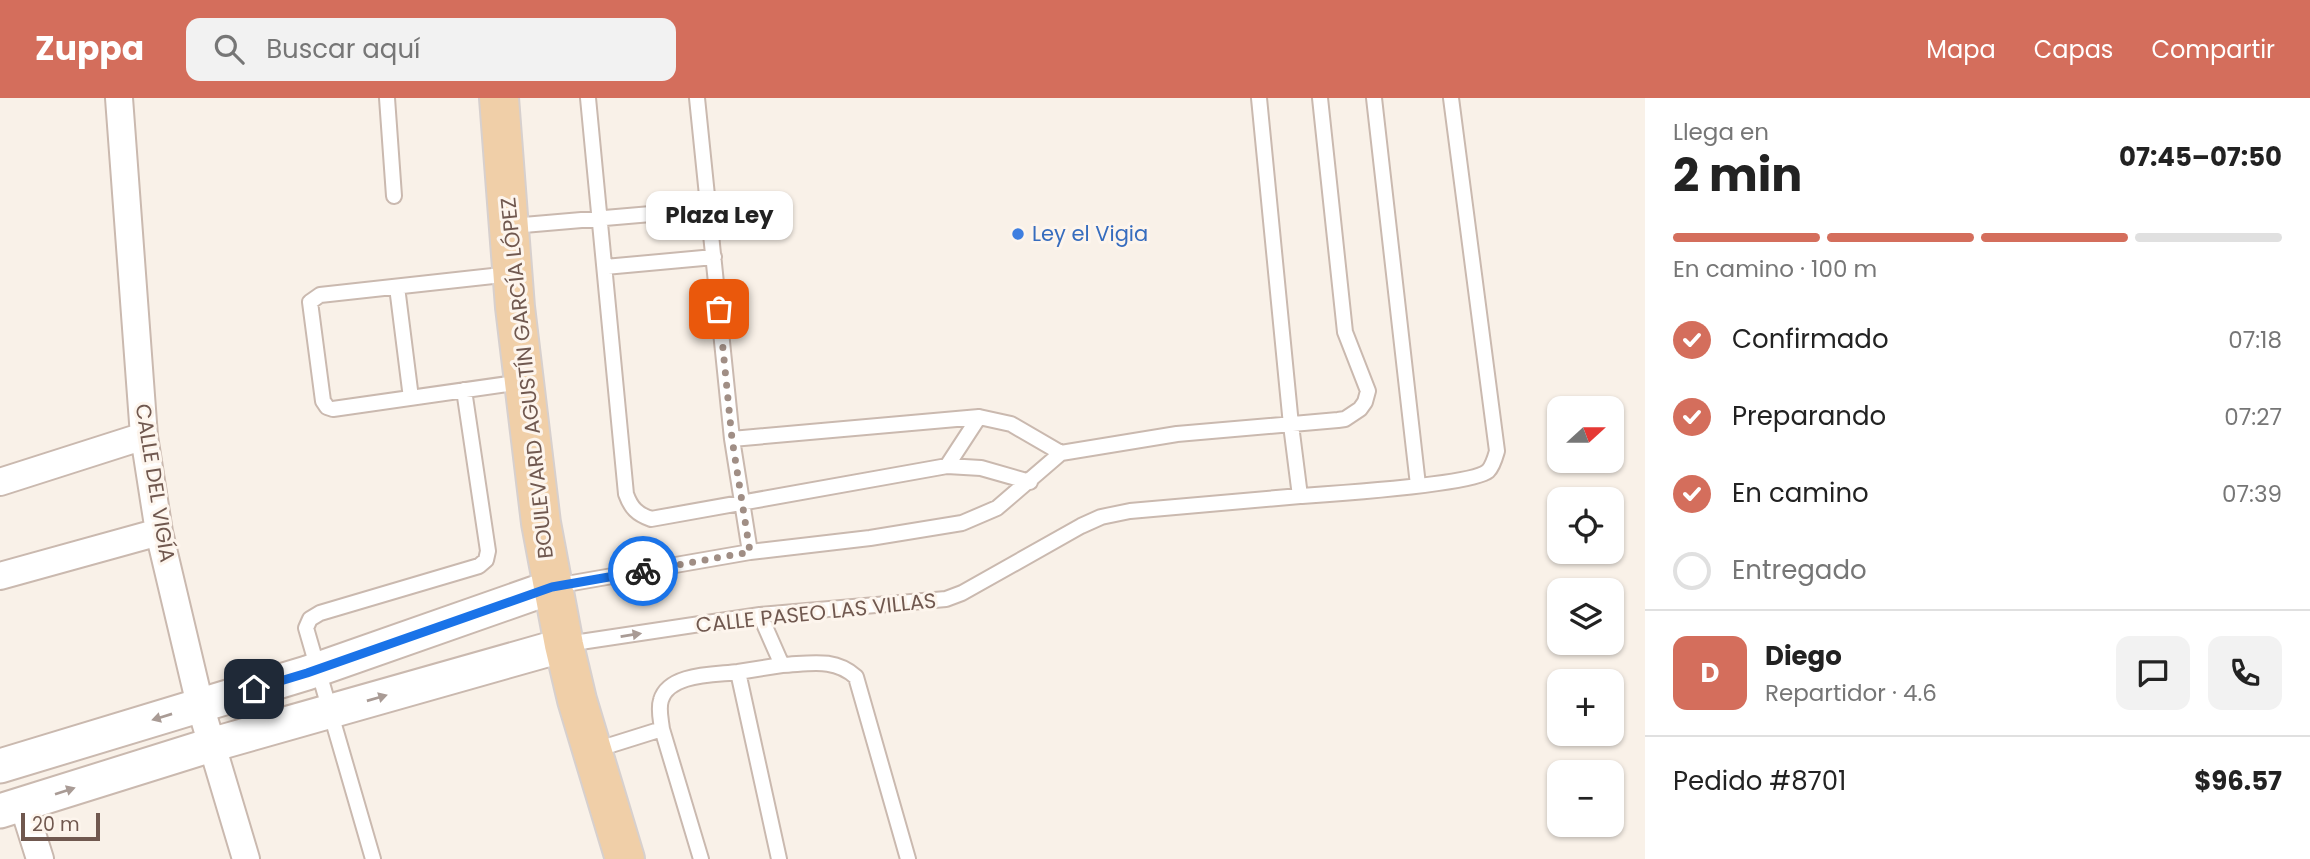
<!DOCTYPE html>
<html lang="es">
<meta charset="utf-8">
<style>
:root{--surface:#fff;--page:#f2f2f2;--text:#222;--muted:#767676;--line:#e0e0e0;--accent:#d46e5c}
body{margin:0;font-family:Poppins,sans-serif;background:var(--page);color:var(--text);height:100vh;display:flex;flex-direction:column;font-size:26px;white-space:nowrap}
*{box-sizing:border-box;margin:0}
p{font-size:23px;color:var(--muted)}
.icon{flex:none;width:38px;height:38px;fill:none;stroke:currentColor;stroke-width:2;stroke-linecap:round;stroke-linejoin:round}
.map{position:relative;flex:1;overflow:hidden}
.panel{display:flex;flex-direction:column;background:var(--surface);width:665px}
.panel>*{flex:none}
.needle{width:46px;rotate:69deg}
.buttons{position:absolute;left:1547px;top:298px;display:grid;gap:14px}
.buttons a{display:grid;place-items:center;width:77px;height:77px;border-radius:14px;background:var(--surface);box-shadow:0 2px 5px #0004;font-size:35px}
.scale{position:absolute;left:21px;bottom:18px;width:79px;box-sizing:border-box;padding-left:7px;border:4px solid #70584f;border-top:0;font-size:19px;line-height:24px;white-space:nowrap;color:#70584f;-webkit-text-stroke:5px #fdf5ed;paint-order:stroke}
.pin{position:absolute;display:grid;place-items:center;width:60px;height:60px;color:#fff;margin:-30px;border-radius:14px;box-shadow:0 4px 10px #0006}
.courier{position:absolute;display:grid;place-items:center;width:70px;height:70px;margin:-35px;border:5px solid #1a73e8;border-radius:50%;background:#fff;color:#222;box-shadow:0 2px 9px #0007}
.bubble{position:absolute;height:49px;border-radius:14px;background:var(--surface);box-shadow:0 2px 5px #0004;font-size:23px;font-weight:700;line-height:49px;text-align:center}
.overview em{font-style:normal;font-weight:700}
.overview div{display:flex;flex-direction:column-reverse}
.overview{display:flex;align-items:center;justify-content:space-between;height:119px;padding:0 28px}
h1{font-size:46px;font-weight:700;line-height:52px}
.bar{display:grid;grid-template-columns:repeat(4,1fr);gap:10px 7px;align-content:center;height:84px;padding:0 28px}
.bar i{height:9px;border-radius:5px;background:var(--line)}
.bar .current{background:var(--accent)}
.bar p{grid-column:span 4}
.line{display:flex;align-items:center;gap:18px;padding:0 28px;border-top:2px solid var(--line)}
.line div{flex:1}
.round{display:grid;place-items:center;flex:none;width:74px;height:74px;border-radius:14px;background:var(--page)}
ol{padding:0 28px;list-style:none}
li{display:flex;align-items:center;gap:21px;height:77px}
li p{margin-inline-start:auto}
li .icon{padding:7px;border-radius:50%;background:var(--accent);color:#fff;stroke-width:4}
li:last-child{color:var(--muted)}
li i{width:38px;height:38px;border:4px solid var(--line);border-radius:50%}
header{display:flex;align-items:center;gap:42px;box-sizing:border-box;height:98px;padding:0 35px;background:var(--accent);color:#fff}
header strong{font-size:33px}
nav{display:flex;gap:38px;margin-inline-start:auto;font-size:24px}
.search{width:490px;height:63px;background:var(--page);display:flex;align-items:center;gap:18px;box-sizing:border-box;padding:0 24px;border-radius:14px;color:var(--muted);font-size:26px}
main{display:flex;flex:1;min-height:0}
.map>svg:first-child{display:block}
</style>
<header>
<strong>Zuppa</strong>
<div class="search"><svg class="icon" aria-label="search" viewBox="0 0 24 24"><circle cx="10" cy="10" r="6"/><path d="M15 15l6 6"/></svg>Buscar aquí</div>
<nav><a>Mapa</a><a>Capas</a><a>Compartir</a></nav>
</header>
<main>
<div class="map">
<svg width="1645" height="761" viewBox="0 0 1645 761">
<rect width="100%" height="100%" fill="#f9f1e8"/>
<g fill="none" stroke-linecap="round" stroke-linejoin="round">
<g stroke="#cab9af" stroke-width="18">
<path id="service" d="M387 0 394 98
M588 0 626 396C631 410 637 416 651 421L947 368 981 370 1030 384
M697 0 732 341 750 454 870 440 962 425 997 410 1061 355 1177 336 1338 322 1345 321 1360 311 1365 304 1368 293 1345 234 1320 0
M1259 0 1291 327 1300 398C1329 396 1472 387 1488 373 1493 368 1495 360 1497 353L1451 0
M1374 0 1418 387
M512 128 709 111
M605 169 714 159
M511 176 320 197 310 204 323 303 327 309 333 311 522 284
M397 189 411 300
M732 341 979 319 1011 326 1061 355
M947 368 979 319
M555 488 750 454
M760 517 782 567C809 566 834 559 856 579L908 761
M567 546 760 517 946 501 962 495 1081 428 1101 419 1130 413 1300 398
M662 631C661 622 658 611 661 602 669 575 715 577 738 574
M595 652 662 631 701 761
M373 761 306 530 310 521 320 515 479 468 486 462 488 453 464 292
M779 761 738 574 782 567"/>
</g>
<g stroke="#cab9af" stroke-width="30">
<path id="minor" d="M119 0 144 338 159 434 200 607 246 761
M0 384 144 338
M0 478 159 434
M23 707 40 761"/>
</g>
<g stroke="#cab9af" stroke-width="37">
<path id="tertiary" d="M0 668 307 575 552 489
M0 713 211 647 564 547"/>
</g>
<g stroke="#d7d0ce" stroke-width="42">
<path id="primary" d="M499 0 515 209 541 425 564 547 577 602 625 761"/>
</g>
<use href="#service" stroke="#fff" stroke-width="14"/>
<use href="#minor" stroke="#fff" stroke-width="26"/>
<use href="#tertiary" stroke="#fff" stroke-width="33"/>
<use href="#primary" stroke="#f0cfa8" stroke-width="38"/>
</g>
<defs><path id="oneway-solid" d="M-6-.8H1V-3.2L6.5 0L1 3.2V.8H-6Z" transform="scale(1.75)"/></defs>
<g fill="#a99b95">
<use href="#oneway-solid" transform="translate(631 537) rotate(-9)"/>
<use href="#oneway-solid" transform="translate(377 600) rotate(-16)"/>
<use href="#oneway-solid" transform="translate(162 619) rotate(163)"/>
<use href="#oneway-solid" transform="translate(65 693) rotate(-18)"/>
</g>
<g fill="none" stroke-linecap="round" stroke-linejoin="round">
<path stroke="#a08e85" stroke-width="7" stroke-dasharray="0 12.6" d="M643 473 750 454 732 341 719 211"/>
<path stroke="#1a73e8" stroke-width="9" d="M254 591 307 575 552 489 643 473"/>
</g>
<circle fill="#3f7fe0" stroke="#fdf5ed" stroke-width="2.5" cx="1018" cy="136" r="7"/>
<g text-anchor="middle" stroke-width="6" stroke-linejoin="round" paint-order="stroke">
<g font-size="21" fill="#366cbe" stroke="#fdf5ed" text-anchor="start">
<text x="1032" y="143">Ley el Vigia</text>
</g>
<g font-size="21" fill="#70584f" stroke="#fdf5ed">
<text transform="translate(527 280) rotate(-96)" y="7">BOULEVARD AGUSTÍN GARCÍA LÓPEZ</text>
<text transform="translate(155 385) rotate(81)" y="7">CALLE DEL VIGÍA</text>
<text transform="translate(816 515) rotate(-6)" y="7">CALLE PASEO LAS VILLAS</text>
</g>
</g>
</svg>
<div class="buttons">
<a><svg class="needle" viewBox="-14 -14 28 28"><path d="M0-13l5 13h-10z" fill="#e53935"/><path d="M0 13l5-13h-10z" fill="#767676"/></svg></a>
<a><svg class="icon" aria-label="locate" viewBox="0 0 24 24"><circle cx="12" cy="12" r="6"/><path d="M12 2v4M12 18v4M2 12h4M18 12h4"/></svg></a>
<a><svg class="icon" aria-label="layers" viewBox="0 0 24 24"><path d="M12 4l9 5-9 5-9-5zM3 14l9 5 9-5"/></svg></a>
<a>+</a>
<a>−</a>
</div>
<div class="scale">20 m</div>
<div class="pin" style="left:719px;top:211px;background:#ea580c"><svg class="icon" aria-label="bag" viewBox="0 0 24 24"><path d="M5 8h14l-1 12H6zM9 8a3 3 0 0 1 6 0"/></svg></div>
<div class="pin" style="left:254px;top:591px;background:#1f2937"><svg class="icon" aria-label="home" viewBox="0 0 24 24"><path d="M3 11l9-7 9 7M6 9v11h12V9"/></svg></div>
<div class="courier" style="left:643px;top:473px"><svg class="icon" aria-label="bike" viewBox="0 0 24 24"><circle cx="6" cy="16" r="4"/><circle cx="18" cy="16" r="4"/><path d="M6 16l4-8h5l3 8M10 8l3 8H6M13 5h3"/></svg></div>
<div class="bubble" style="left:646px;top:93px;width:147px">Plaza Ley</div>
</div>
<section class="panel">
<div class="overview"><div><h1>2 min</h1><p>Llega en</p></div><em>07:45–07:50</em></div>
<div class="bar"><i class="current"></i><i class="current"></i><i class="current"></i><i></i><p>En camino · 100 m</p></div>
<ol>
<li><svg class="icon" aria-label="check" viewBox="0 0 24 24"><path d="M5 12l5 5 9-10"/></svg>Confirmado<p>07:18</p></li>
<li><svg class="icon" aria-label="check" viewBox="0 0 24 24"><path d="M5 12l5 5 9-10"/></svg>Preparando<p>07:27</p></li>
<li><svg class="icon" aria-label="check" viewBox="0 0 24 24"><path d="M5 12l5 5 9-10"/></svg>En camino<p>07:39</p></li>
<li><i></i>Entregado</li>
</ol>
<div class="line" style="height:126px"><b class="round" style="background:var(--accent);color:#fff">D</b><div><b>Diego</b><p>Repartidor · 4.6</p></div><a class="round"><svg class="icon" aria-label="chat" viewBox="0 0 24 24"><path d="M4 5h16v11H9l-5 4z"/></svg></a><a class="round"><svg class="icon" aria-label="phone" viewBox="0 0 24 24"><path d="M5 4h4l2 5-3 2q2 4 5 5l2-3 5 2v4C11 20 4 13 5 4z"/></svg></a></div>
<div class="line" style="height:91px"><div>Pedido #8701</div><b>$96.57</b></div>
</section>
</main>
